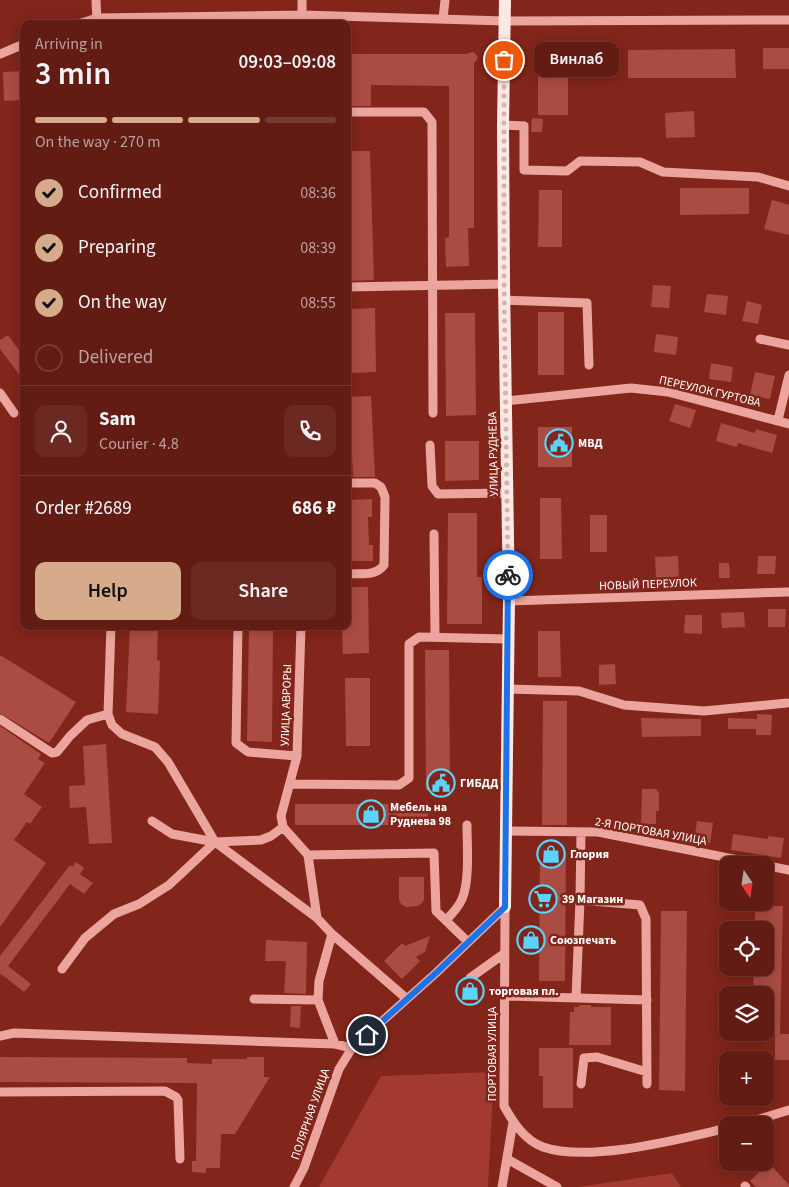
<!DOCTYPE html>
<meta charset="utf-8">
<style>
:root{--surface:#621c14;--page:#6b2922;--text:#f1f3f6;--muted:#bba1a0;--line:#763a34;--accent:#d6ab8b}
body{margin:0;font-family:"Source Sans 3",sans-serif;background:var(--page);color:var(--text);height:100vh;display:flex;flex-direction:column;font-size:19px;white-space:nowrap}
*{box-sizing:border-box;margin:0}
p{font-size:16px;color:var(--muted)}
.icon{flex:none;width:28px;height:28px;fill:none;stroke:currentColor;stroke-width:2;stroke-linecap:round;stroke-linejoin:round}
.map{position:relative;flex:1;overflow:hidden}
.drawer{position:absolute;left:20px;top:20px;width:331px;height:610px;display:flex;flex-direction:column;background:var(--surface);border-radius:10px;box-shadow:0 2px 12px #0003,0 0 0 1px var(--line)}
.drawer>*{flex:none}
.needle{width:32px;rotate:167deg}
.buttons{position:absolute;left:719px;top:856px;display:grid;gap:10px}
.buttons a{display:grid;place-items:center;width:55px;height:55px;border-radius:10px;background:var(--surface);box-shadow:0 2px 12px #0003,0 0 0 1px var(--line);font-size:25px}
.pin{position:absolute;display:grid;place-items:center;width:42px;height:42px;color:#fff;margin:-21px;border:2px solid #fff;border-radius:50%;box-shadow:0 1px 5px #0007}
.courier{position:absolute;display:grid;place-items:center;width:50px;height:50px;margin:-25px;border:4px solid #1a73e8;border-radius:50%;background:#fff;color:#222;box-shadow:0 1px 6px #0007}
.bubble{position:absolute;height:35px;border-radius:10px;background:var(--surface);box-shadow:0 2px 12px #0003,0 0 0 1px var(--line);font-size:16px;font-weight:600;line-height:35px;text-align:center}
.headline em{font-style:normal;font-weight:600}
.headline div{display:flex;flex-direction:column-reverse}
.headline{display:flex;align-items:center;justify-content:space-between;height:85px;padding:0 15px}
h1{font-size:32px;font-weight:600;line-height:38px}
.bar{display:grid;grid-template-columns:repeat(4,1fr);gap:8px 5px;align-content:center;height:60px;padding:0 15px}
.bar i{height:6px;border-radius:4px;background:var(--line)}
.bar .active{background:var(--accent)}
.bar p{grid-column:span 4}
.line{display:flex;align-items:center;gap:12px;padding:0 15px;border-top:1px solid var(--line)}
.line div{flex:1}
.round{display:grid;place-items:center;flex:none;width:52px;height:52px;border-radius:10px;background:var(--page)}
ol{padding:0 15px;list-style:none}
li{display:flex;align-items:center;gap:15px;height:55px}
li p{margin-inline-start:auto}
li .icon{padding:5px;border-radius:50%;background:var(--accent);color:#111;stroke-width:4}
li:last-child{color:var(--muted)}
li i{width:28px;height:28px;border:2px solid var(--line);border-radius:50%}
.cta{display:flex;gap:10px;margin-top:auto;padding:10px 15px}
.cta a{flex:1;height:58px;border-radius:10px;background:var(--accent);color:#111;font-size:20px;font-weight:600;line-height:58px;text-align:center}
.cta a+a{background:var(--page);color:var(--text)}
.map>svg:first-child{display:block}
</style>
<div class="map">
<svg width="789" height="1187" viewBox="0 0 789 1187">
<rect width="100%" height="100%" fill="#82251a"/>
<path fill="#a23a30" d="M494 1072 488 1187H319L381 1076Z
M672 1173 681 1187H578Z"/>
<path fill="#ab4c43" d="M763 48H789V69H763Z
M735 49 736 78H628V50Z
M472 52 475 53 478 58 474 63V228H468L469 266 446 267 445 238 449 237V86L371 85V106H348V54H467Z
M538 54H568V115H538Z
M24 71V100L4 101 3 72Z
M694 111 695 137 666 138 665 113Z
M532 118 543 119 542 132H531Z
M348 151H370L374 280 348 281Z
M680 188H749V214L680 215Z
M539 190H562V247H538Z
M772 200 789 205V235L764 229Z
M653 285 671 286 669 308 651 307Z
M707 294 728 296 726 315 704 312Z
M747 301 762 305 758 324 742 321Z
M375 308 376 372 351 373 350 309Z
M538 312H564V375H538Z
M445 313H475L476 415 446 416Z
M656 334 678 337 676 355 654 352Z
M8 335 24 357V381L0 349V340Z
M711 363 733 367 731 382 709 379Z
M755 372 775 376 770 399 750 395Z
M371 396 375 477H353L349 397Z
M675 404 696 410 690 428 669 421Z
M721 423 755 433 756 429 777 435 772 453 738 443 737 447 716 441Z
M538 427H572V467H538Z
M445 441H479V480L445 481Z
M540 498H561L562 559H540Z
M372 499V517H368L369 545H373V561H348V500Z
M448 513H477V577H482V624H447Z
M590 515H607V552H590Z
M678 556 679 577 656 578 655 557Z
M758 556H776L775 574H757Z
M719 563H729L730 578H719Z
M348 587H368L369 653 343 654 342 626H348Z
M768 609H786L785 627H768Z
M744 612 745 627 722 628 721 613Z
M685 615H702V634L684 633Z
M130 626H158L157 660 160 661 158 714 126 712Z
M249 626H273L272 742 247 741Z
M538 631H560L561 677H538Z
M425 650H449L450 790H426Z
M0 655 76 702 49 743 0 713Z
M615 664 616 684 599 685V665Z
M345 678H370V746H346Z
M543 701H567V825H542Z
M757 714 772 715 771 735H756V729H728V718L757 719Z
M641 718 701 719V736L642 737Z
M0 726 41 754 38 759 45 763 24 794 42 807 30 824 27 822 14 840 46 863 0 927Z
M106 744 112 843 89 844 86 807 70 808 69 786 85 785 83 746Z
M642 789H656L659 793V811H656V824H641Z
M295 804H428V825H295Z
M697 821 713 823 710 843 694 841Z
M733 834 768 839V836L784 838 781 858 731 850Z
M540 853H566L565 981H539Z
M76 862 84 868 80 874 93 883 84 894 70 884 8 966 31 984 24 992 1 974 0 976V956L70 865 72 867Z
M399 877H424V900L421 904 418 906 406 907 401 904 399 900Z
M755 906H783L780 1034H765V995H753L754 968H765V930H755Z
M661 911H687L685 1091 659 1090Z
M430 936 425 952 416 957 420 961 402 979 384 961 402 943 405 946Z
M266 940 307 942 306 994 284 993 286 961H265Z
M579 1005H591V1007H611V1045H569L570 1012H574V1007H579Z
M291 1006H301L300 1028 290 1027Z
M775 1034H789V1060H775Z
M539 1048H573V1108H543V1076H539Z
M0 1057 187 1058V1063L212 1064V1059H247V1057H264V1077H270L235 1134H221L220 1168H206V1173L192 1172V1161H196L197 1083 0 1082Z
M769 1163 789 1185V1187H756L750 1181Z"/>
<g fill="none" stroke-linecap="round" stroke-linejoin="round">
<path stroke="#eba59e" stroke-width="9" d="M96 0 97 22
M443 19 445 0
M78 24 97 18 302 15 505 21 789 20
M302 24V0
M0 54 24 44
M348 112H424L432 122 433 413
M503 125 524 126V170L567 171 580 161 640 162 663 172 758 177 789 186
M348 287 504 284
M504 300 587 303 589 365
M760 339 789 345
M0 393 14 413
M506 401 631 388 668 392 789 424
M778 420 789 375
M430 445 432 486 438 494 507 493
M348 483H375L381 487 385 497 384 565C375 577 361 573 348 574
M434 534 435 637
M509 601 789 592
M111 626 108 714 112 725 122 734 155 747 168 762 215 842 317 918
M238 626 236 743 248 752 297 756
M301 626 297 756 281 816 283 827 308 855 317 918 332 934 407 999
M508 689 579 691 624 705 704 711 787 703
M0 719 52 753 57 752 70 736 87 720 108 714
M290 784 399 785 409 778V644L419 637 508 639
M152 821 172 834 215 842 261 840 271 836 283 827
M506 831 598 832 789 870
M308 855 434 853 436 911 468 942
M580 900 640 905 646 919 647 1084
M505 907 504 1106C513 1122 524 1140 543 1147 589 1163 679 1139 728 1128
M446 920C452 914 459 907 462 899 470 881 467 845 467 825
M332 934 319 981 318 1000 335 1044
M62 969 85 938 114 914 139 904 169 885 215 842
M470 978 505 953
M505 996 647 1000
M576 998 580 900 581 832
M254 999 318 1000
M0 1036 14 1033 335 1044 352 1048
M581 1084 584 1058 597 1057 647 1072
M0 1092 165 1091 176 1097 178 1100 180 1159
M740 1125 789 1110
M507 1159 557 1187
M745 1186 746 1187
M294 1187 304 1168 339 1069 352 1048 436 973 505 907
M502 1187 513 1122"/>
<path stroke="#ffe7e3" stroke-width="12" d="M505 907 509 601 504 284 503 125 505 0"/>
</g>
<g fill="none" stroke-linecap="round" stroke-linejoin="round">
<path stroke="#d3b3af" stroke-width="5" stroke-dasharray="0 9" d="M504 60V284L508 575"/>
<path stroke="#1a73e8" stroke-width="6" d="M367 1035 436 973 505 907 508 575"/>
</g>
<defs>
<g id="civic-ring" transform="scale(1.4375)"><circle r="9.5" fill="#82251a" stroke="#5ad4fd" stroke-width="1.5"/><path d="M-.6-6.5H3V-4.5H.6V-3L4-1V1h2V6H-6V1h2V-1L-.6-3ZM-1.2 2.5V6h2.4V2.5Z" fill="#5ad4fd"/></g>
<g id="shop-ring" transform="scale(1.4375)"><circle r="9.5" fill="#82251a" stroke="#5ad4fd" stroke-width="1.5"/><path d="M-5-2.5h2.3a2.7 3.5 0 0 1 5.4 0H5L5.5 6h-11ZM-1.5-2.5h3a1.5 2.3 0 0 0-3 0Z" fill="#5ad4fd"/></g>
<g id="supermarket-ring" transform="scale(1.4375)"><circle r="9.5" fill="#82251a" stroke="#5ad4fd" stroke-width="1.5"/><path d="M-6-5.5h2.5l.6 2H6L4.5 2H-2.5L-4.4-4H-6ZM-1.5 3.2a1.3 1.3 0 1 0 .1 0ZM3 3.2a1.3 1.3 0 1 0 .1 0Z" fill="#5ad4fd"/></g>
</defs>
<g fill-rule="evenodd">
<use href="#civic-ring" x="559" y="443"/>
<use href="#civic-ring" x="441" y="783"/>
<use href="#shop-ring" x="371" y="814"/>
<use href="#shop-ring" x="551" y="854"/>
<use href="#supermarket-ring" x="543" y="899"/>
<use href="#shop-ring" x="531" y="940"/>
<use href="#shop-ring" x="470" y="991"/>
</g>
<g text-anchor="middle" stroke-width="5" stroke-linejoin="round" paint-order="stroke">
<g font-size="12" fill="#fff" stroke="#82251a">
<text transform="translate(710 391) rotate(13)" y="4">ПЕРЕУЛОК ГУРТОВА</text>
<text transform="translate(493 454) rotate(-91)" y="4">УЛИЦА РУДНЕВА</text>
<text transform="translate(648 584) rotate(-2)" y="4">НОВЫЙ ПЕРЕУЛОК</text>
<text transform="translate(286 705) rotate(-88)" y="4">УЛИЦА АВРОРЫ</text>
<text transform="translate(651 831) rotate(10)" y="4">2-Я ПОРТОВАЯ УЛИЦА</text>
<text transform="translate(492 1054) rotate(-90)" y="4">ПОРТОВАЯ УЛИЦА</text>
<text transform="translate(310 1114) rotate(-71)" y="4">ПОЛЯРНАЯ УЛИЦА</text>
</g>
<g font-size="12" font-weight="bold" fill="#fff" stroke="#82251a" text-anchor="start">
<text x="578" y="447">МВД</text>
<text x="460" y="787">ГИБДД</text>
<text x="390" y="811">Мебель на<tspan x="390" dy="14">Руднева 98</tspan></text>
<text x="570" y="858">Глория</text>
<text x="562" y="903">39 Магазин</text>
<text x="550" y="944">Союзпечать</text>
<text x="489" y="995">торговая пл.</text>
</g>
</g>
</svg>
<div class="buttons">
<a><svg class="needle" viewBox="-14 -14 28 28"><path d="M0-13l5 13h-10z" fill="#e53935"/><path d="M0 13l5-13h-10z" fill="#bba1a0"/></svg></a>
<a><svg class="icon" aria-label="locate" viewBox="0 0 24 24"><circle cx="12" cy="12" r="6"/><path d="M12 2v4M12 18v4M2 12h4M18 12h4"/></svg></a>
<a><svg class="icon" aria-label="layers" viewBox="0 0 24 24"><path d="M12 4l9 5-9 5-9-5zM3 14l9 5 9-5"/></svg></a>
<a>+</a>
<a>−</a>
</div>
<div class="pin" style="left:504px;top:60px;background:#ea580c"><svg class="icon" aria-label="bag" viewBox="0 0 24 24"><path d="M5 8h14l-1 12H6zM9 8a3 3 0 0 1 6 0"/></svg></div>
<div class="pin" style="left:367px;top:1035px;background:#1f2937"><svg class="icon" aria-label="home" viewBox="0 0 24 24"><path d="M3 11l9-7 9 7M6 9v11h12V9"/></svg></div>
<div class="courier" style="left:508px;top:575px"><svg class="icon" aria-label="bike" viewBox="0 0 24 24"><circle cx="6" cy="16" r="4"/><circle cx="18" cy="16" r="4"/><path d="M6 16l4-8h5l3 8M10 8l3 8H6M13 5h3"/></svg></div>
<div class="bubble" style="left:534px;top:42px;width:85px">Винлаб</div>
<section class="drawer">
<div class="headline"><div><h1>3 min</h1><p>Arriving in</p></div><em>09:03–09:08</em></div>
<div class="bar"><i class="active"></i><i class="active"></i><i class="active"></i><i></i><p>On the way · 270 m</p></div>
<ol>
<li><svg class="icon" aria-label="check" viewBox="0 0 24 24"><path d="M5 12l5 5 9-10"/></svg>Confirmed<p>08:36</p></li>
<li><svg class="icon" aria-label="check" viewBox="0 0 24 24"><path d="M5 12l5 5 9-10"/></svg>Preparing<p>08:39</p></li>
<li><svg class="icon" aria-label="check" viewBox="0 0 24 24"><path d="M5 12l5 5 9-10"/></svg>On the way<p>08:55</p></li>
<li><i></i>Delivered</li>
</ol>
<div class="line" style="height:90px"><a class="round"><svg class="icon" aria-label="person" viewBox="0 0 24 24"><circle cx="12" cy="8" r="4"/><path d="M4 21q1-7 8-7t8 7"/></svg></a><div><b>Sam</b><p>Courier · 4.8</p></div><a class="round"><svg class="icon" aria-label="phone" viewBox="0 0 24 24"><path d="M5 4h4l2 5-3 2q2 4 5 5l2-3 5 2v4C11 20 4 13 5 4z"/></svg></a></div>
<div class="line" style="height:65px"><div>Order #2689</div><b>686 ₽</b></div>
<div class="cta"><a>Help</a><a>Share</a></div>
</section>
</div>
